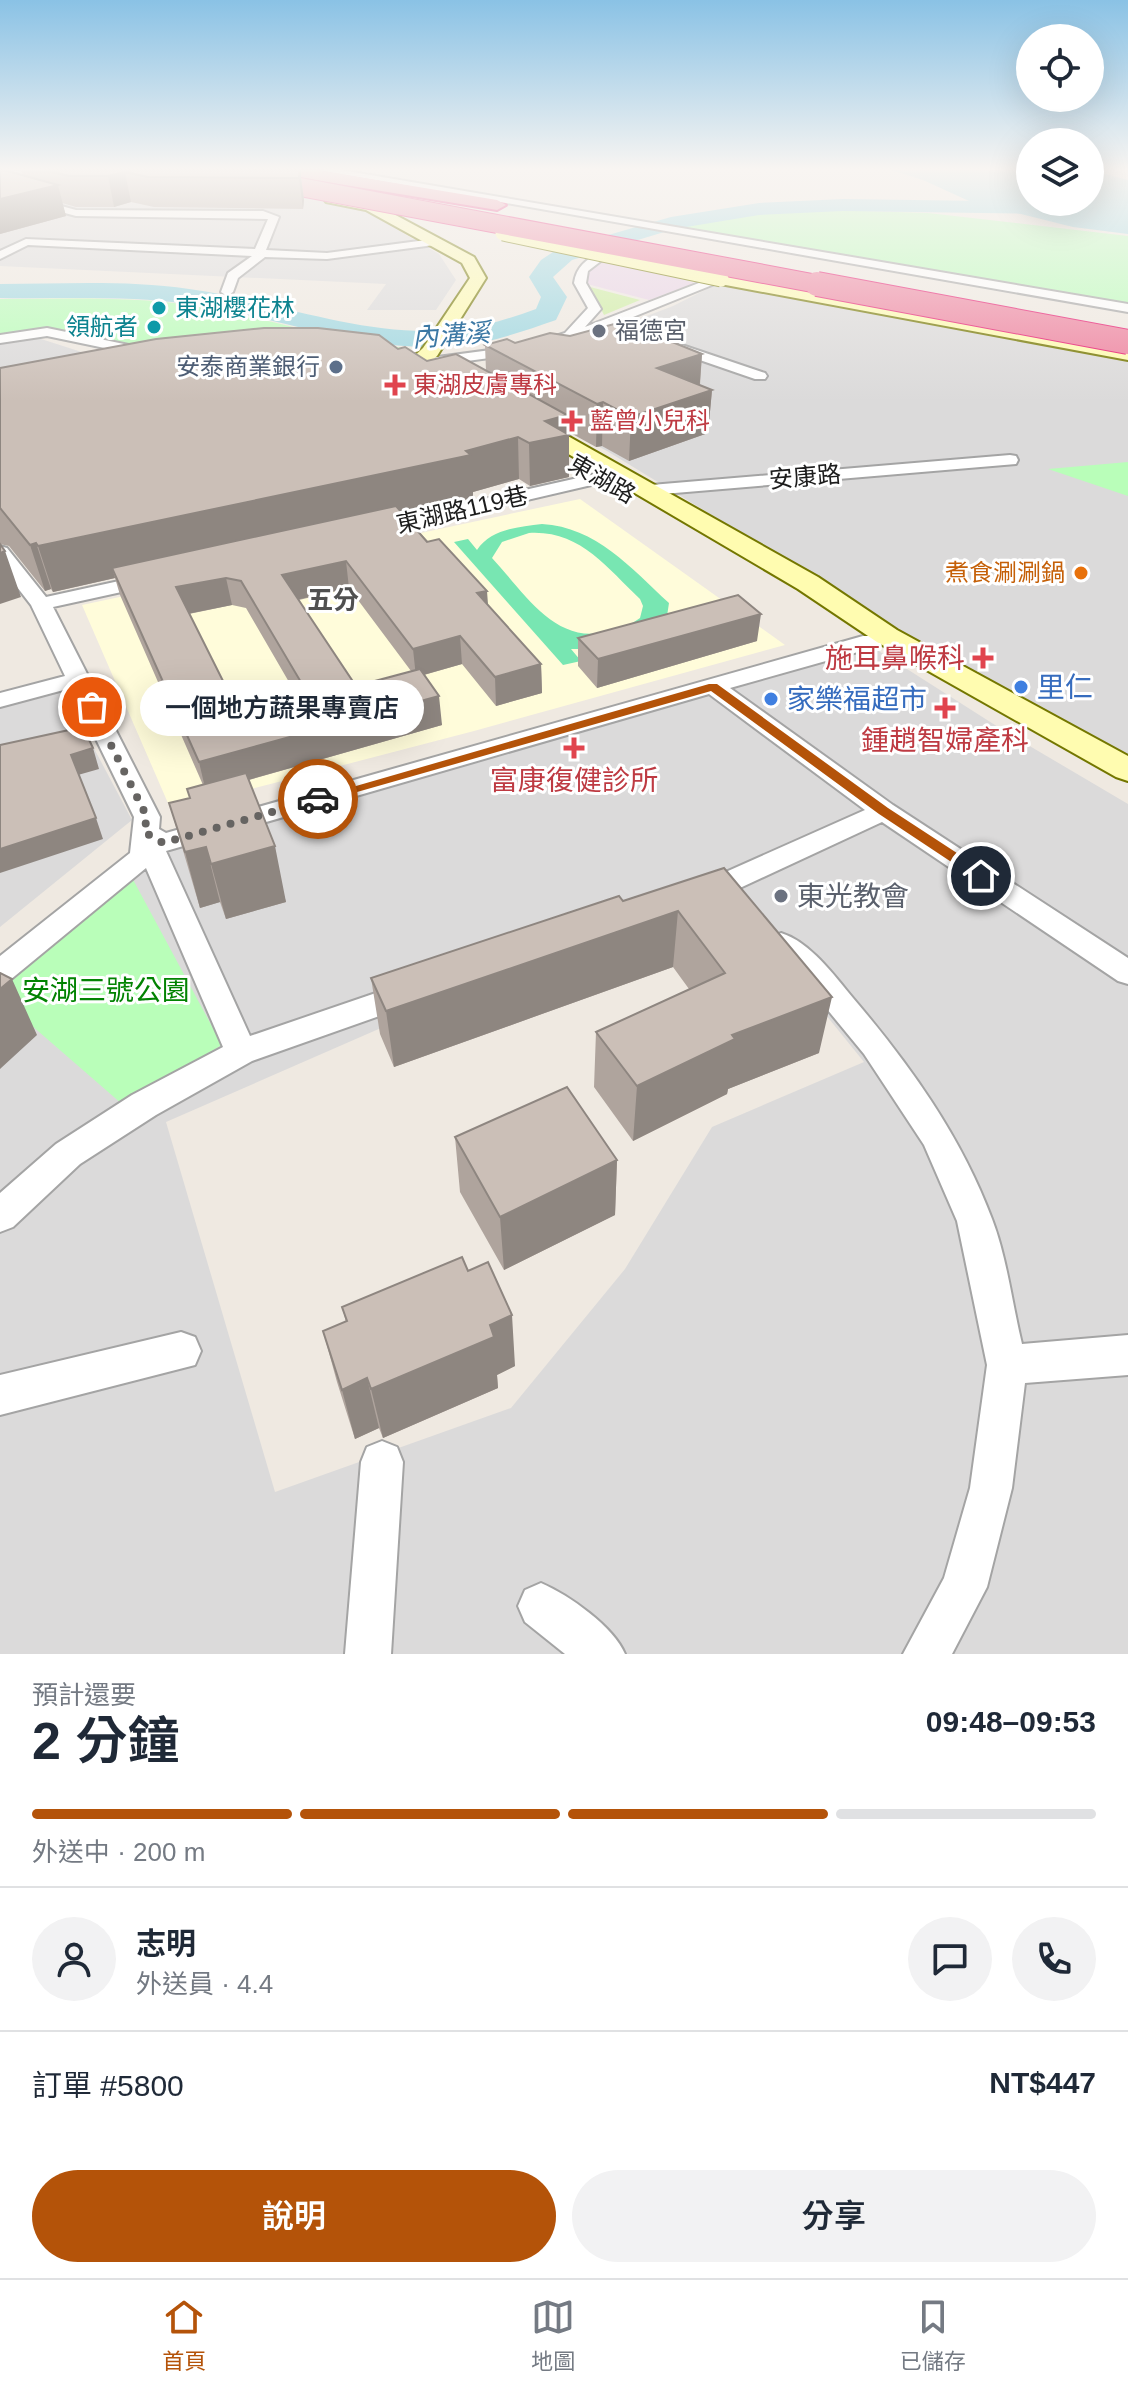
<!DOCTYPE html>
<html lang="zh-TW">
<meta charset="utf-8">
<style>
:root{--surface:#fff;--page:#f2f2f3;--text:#1f2937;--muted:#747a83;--line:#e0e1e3;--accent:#b45309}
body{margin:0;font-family:Helvetica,"Noto Sans TC",sans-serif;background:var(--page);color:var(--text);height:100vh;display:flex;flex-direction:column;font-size:30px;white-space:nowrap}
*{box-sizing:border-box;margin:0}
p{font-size:26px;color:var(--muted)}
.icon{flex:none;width:44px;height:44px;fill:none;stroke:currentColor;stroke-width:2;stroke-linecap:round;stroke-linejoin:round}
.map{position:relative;height:1654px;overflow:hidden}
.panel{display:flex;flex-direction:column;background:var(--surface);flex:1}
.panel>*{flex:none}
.buttons{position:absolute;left:1016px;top:24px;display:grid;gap:16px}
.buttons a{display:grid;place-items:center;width:88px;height:88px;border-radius:50%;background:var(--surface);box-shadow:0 8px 32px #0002;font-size:40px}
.pin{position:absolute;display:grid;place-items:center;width:68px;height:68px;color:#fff;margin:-34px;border:4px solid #fff;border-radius:50%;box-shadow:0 2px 8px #0007}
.courier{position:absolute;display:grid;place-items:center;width:80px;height:80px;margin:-40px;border:6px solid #b45309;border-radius:50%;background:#fff;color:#222;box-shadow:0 2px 10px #0007}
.bubble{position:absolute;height:56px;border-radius:28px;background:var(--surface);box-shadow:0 8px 32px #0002;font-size:26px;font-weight:600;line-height:56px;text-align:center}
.summary em{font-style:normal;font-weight:600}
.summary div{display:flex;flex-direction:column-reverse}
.summary{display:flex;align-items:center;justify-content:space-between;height:136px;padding:0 32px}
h1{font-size:52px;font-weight:600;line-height:60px}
.bar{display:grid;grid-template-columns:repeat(4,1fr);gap:12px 8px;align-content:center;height:96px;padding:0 32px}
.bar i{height:10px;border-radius:6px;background:var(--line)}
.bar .current{background:var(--accent)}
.bar p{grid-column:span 4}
.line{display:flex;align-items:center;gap:20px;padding:0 32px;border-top:2px solid var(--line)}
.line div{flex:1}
.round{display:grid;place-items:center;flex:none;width:84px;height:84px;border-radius:42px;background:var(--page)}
.action{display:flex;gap:16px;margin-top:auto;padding:16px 32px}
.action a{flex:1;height:92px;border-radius:48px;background:var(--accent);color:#fff;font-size:32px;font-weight:600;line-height:92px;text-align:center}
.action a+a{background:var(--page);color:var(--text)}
.tabs{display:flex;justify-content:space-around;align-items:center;height:112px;border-top:2px solid var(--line);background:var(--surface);font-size:22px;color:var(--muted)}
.tabs a{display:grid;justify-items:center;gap:4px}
.tabs .current{color:var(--accent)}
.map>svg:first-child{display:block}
</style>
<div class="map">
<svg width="1128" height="1654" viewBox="0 0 1128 1654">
<rect width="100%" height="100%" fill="#efe9e1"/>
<path fill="#dbdada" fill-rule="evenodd" d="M0 170H170L358 207 439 254 456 280 436 310H367L386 284 0 266Z
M713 286H727L1128 358V762L1059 727 607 451 477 381 673 306Z
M38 338 119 364 0 391V344Z
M874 648 1006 732 1128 804V1654H0V973L145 847ZM713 909 796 978 864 1062 712 1127 625 1269 511 1408 275 1492 166 1122 397 1021Z
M63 690 132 820 0 927V707Z"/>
<path fill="#e9d3e6" d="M607 260 695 283 649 300 587 284 588 272Z"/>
<path fill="#fffcda" d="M580 499 785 645 474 731 171 810 82 605Z"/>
<path fill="#ceeea2" d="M590 287 640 300 604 315Z"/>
<path fill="#b9feb9" d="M799 209 928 213 1128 236V306L682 230 673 226 746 212Z
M0 299C63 299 127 296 190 305 265 317 336 342 412 349L190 357 49 329 0 337Z
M1128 462V496L1048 469Z
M130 874 222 1045 122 1104 0 998V979Z"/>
<path fill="#78e6b2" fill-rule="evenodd" d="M542 524C596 527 631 568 669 603L667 616 591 649H571L581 661 563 665 454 542 468 539 477 550C491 529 518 527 542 524ZM529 533C580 530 606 567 640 599L643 606 640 618C629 626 619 629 605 632 554 644 523 591 492 558L502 542Z"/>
<path fill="#9ed7e1" d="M891 170H1030V202H1090V170L1128 180V234L1073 227 969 201 923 180Z"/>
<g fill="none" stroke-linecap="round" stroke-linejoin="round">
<path fill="#9ed7e1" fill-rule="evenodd" d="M843 199 1128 203V215L843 211 759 215 674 229 572 260 553 277 567 297 556 320C524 331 491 343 457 346 365 354 278 316 188 304 126 295 62 299 0 298V284C63 284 127 280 189 289 278 301 368 340 460 329 486 326 511 318 536 309L541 297 529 277 541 260 556 250 671 217 759 203Z"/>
<g stroke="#a4a4a4" stroke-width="4">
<path id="street" d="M318 170H341L1128 304V312Z
M32 198 76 210 263 211 279 217 266 250 327 253 434 239 440 242 434 245 327 259 265 257 238 278 233 292 227 296 221 292 228 273 252 256 28 245 0 259V251L26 239 255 249 268 219 76 216 28 203V199Z
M629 246 633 247V251L601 261 588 271 586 283 601 309 585 327 717 276 727 279 591 334 535 352 430 366 423 362 430 358 528 345 565 333 588 308 574 283C578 255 605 252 629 246Z
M47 328 148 349 155 353 148 357 47 336 0 343V335Z
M670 341 765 373 767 376 765 379H755L665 348V342Z
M1010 455 1016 456 1018 460 1016 464 651 495 600 483 377 535 368 529 377 523 600 473 651 485Z
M0 546 7 548 46 597 151 574 161 580 158 584 53 607 160 817 159 829 166 833 863 636H879L882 641 879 646 730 688 893 805 1128 958V984L1118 981 882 822 712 901 702 904 692 901 688 894 692 887 865 810 709 694 166 851 250 1036 408 982 419 986 423 994 419 1002 252 1061 156 1115 80 1164 13 1227 0 1232V1193L56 1144 132 1095 223 1047 146 868 10 980 0 983V956L130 853 134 817 71 688 0 707V693L65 676 31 605 0 565Z
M781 933C810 942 834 975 853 998 910 1065 961 1136 992 1219 1007 1258 1012 1303 1022 1344L1128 1335V1375L1025 1383 1012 1488 987 1587 952 1654H903L944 1578 970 1488 987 1365 957 1221 924 1145 864 1054 808 986 767 944 771 937Z
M181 1332 195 1337 201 1351 195 1365 0 1415V1375Z
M382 1441 397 1447 403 1462 391 1654H345L361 1462 367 1447Z
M541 1583C569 1595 614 1627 625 1654H565L525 1622 518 1606 525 1590Z"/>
</g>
<g stroke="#747700" stroke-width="4">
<path id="secondary" d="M331 195 375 204 474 257 486 278 437 356 423 368H409L406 364 423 348 470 278 462 263 366 210 326 202 324 199Z
M721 274 1128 348V360L715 283 713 279Z
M527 413 818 577 897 630 1128 756V781L1116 777 877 642 798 589 519 425 516 420 519 415Z"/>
</g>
<g stroke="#e7156e" stroke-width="4">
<path id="highway" d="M276 170H316L497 200 506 205 497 210 284 175Z"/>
</g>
<use href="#street" fill="#fff" fill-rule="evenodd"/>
<use href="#secondary" fill="#fffcb0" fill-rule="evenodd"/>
<use href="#highway" fill="#ee829f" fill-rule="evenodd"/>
<g stroke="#747700" stroke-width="17" stroke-linecap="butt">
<path id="secondary-bridge" d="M503 233 721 279"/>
</g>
<g stroke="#e7156e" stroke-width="20" stroke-linecap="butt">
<path id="highway-bridge-far1" d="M209 170 828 286"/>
</g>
<g stroke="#e7156e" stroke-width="26" stroke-linecap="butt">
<path id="highway-bridge" d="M817 284 1128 342"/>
</g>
<use href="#secondary-bridge" stroke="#fffcb0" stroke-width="15"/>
<use href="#highway-bridge-far1" stroke="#ee829f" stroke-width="18"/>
<use href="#highway-bridge" stroke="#ee829f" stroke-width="24"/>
</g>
<path fill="#afa49d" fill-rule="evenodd" d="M0 170 23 175 21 170H300L304 200 303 209 154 207 131 202 114 207H76L62 203 66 216 0 234Z
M515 343 702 354 700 385 712 390 708 433 629 461 602 446 596 447 567 431 569 477 530 486 519 479 473 492V498L403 514 541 664 542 693 496 706 462 664 424 675 442 725 249 780 286 902 226 919 220 902 200 908 169 803 190 798 203 785 120 595 115 578 53 592 51 589 45 591 9 546 0 544V368L398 349 427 361 486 371 485 345ZM349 588 411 671 356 686 299 600ZM232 605 246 608 300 701 251 713 236 707 189 614Z
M578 638 757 641 597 688 578 666Z
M724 868 819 1053 728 1089 727 1094 633 1141 594 1087 596 1032 689 989 673 967 394 1067 380 1034 371 978 623 901Z
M455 1137 617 1160 615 1215 504 1270 460 1192Z
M468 1271 515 1366 497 1375 498 1388 383 1438 379 1428 355 1439 337 1382 323 1331 346 1322 342 1307Z"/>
<path fill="#8e8680" d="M300 170 304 200 303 209 299 178Z
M125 172 131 202 114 207 108 176Z
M58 185 66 216 0 234V199Z
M702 354 699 394 712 390 708 433 629 461 631 417 657 368Z
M603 402 602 446 596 447 597 404Z
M567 415V435H569V477L530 486 529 443 545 421Z
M518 437 519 479 473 492V498L117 578 112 568 115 578 53 592 38 546 466 451Z
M36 543 51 589 45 591 30 545Z
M5 551 21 597 0 604V553Z
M346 561 349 588 287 602 282 575Z
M226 578 232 605 182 615 176 587Z
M487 591 489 618 477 593Z
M761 614 757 641 597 688 598 659Z
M460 636 462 664 416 677 413 649Z
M541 664 542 693 496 706 495 677Z
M439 696 442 725 206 792 199 762Z
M93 748 99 769 78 775 71 755Z
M96 818 103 839 0 873V849Z
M275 846 286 902 226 919 211 864Z
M206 847 220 902 200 908 185 852Z
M678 911 673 967 394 1067 386 1011Z
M12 979 37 1035 0 1069V989Z
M832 997 819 1053 728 1089 727 1094 633 1141 637 1086 732 1035Z
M617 1160 615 1215 504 1270 500 1217Z
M512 1315 515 1366 497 1375 498 1388 383 1438 371 1389 490 1325Z
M367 1378 379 1428 355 1439 342 1390Z"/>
<path fill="#cbbfb7" stroke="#8e8680" stroke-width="2" fill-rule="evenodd" d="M0 170H4L58 185 0 199Z
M45 170H300L299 178 148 177 125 172 108 176H69Z
M614 324 622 327 630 325 702 354 657 368 712 390 631 417 603 402 597 404 485 345 507 339 515 343 550 333 570 336Z
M264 328H318L379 335 398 349 405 347 427 361 456 354 567 415 545 421 569 435 529 443 518 437 466 451 471 455 38 546 36 543 30 545 0 508V368L156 339Z
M396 506 427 542 439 539 487 591 477 593 541 664 495 677 460 636 413 649 346 561 282 575 356 686 420 669 439 696 199 762 112 568ZM226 578 241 581 311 699 251 713 236 707 176 587Z
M0 544 5 551 0 553Z
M738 595 761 614 598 659 578 638Z
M83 727 93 748 71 755 96 818 0 849V745Z
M246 773 275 846 211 864 206 847 185 852 169 803 190 798 187 789Z
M724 868 832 997 732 1035 735 1039 637 1086 596 1032 725 973 678 911 386 1011 371 978 619 896 623 901Z
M0 973 12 979 0 989Z
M567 1087 617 1160 500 1217 455 1137Z
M462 1257 468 1271 488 1262 512 1315 490 1325 494 1337 371 1389 367 1378 342 1390 323 1331 347 1321 342 1307Z"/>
<linearGradient id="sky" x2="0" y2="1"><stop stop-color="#8ac2e5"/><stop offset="0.42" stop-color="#f8f5f2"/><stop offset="1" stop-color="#f8f5f2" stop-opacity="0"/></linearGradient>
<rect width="1128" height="402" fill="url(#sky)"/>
<path fill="#b45309" d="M709 684H717L888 808 986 872V879H977L879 814 711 691 322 802 311 799Z"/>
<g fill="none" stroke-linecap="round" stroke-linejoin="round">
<path stroke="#666462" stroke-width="8" stroke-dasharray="0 14.4" d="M92 707 147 817 144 832 163 843 318 799"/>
</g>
<g fill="#0f9aa8" stroke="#fff" stroke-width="3">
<circle cx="159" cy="308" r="8"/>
<circle cx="154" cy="327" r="8"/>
</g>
<g fill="#6b7280" stroke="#fff" stroke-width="3">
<circle cx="599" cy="331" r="8"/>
<circle cx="781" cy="896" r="8"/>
</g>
<circle fill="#5c6f8a" stroke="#fff" stroke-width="3" cx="336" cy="367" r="8"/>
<g fill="#e0444e" stroke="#fff" stroke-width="3">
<path d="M391 373h8v8h8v8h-8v8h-8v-8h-8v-8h8z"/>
<path d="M568 409h8v8h8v8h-8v8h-8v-8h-8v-8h8z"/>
<path d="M979 646h8v8h8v8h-8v8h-8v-8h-8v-8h8z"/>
<path d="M941 696h8v8h8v8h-8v8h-8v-8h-8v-8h8z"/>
<path d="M570 736h8v8h8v8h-8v8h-8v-8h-8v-8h8z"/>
</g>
<circle fill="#e8710a" stroke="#fff" stroke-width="3" cx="1081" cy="573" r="8"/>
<g fill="#3f7fe0" stroke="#fff" stroke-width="3">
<circle cx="1021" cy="687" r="8"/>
<circle cx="771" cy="699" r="8"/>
</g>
<g text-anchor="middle" stroke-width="6" stroke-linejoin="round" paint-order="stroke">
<g font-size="24" fill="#0d838f" stroke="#fff" text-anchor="start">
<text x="175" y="316">東湖櫻花林</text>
<text x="138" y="335" text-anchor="end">領航者</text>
</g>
<g font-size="24" fill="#5b616d" stroke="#fff" text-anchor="start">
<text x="615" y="339">福德宮</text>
</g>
<g font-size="24" fill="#4e5e75" stroke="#fff" text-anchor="end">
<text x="320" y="375">安泰商業銀行</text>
</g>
<g font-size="24" fill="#be3a42" stroke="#fff" text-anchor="start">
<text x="413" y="393">東湖皮膚專科</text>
<text x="590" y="429">藍曾小兒科</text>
</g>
<g font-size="24" fill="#1d1d1d" stroke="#fff">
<text transform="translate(805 477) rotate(-5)" y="8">安康路</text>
<text transform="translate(602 479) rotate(30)" y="8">東湖路</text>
<text transform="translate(462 510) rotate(-13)" y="8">東湖路119巷</text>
</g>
<g font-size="24" fill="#c56008" stroke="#fff" text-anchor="end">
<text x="1065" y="581">煮食涮涮鍋</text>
</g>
<g font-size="26" font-style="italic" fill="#3c78a4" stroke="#fff">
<text transform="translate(451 335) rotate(-4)" y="9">內溝溪</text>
</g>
<g font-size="26" font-weight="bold" fill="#505050" stroke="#fff">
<text x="333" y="609">五分</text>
</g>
<g font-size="28" fill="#be3a42" stroke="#fff">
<text x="965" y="668" text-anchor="end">施耳鼻喉科</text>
<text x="945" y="750">鍾趙智婦產科</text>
<text x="574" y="790">富康復健診所</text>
</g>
<g font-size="28" fill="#366cbe" stroke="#fff" text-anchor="start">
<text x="1037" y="697">里仁</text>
<text x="787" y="709">家樂福超市</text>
</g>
<g font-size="28" fill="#5b616d" stroke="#fff" text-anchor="start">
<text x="797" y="906">東光教會</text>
</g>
<g font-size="28" fill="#028302" stroke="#fff">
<text x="106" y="1000">安湖三號公園</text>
</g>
</g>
</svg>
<div class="buttons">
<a><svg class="icon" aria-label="locate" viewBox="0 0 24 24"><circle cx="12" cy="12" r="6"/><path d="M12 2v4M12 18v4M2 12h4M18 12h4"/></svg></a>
<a><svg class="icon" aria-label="layers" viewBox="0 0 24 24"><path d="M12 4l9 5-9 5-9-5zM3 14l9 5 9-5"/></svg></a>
</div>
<div class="pin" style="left:92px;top:707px;background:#ea580c"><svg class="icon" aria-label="bag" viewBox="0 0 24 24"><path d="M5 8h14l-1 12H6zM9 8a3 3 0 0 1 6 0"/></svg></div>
<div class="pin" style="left:981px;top:876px;background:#1f2937"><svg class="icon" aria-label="home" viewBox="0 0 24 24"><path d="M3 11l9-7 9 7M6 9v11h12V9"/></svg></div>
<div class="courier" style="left:318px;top:799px"><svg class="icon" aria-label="car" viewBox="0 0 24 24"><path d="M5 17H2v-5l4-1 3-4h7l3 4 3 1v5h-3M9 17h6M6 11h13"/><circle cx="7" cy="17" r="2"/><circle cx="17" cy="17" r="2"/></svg></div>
<div class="bubble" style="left:140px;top:680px;width:284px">一個地方蔬果專賣店</div>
</div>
<section class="panel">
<div class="summary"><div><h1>2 分鐘</h1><p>預計還要</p></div><em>09:48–09:53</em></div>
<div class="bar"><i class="current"></i><i class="current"></i><i class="current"></i><i></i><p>外送中 · 200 m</p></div>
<div class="line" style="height:144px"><a class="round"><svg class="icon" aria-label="person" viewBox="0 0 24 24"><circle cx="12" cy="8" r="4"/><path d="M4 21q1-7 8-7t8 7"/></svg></a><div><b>志明</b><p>外送員 · 4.4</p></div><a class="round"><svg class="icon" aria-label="chat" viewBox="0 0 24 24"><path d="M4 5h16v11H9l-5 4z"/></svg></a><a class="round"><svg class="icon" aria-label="phone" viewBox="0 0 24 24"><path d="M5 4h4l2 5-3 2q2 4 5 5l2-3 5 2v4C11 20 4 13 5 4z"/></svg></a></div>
<div class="line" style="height:104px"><div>訂單 #5800</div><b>NT$447</b></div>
<div class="action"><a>說明</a><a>分享</a></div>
</section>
<nav class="tabs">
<a class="current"><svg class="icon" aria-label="home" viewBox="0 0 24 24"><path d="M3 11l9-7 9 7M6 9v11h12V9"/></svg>首頁</a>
<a><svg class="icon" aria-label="map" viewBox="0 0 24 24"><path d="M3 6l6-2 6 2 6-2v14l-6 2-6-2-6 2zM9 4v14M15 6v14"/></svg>地圖</a>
<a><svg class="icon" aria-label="saved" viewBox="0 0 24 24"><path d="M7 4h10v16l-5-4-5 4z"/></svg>已儲存</a>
</nav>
